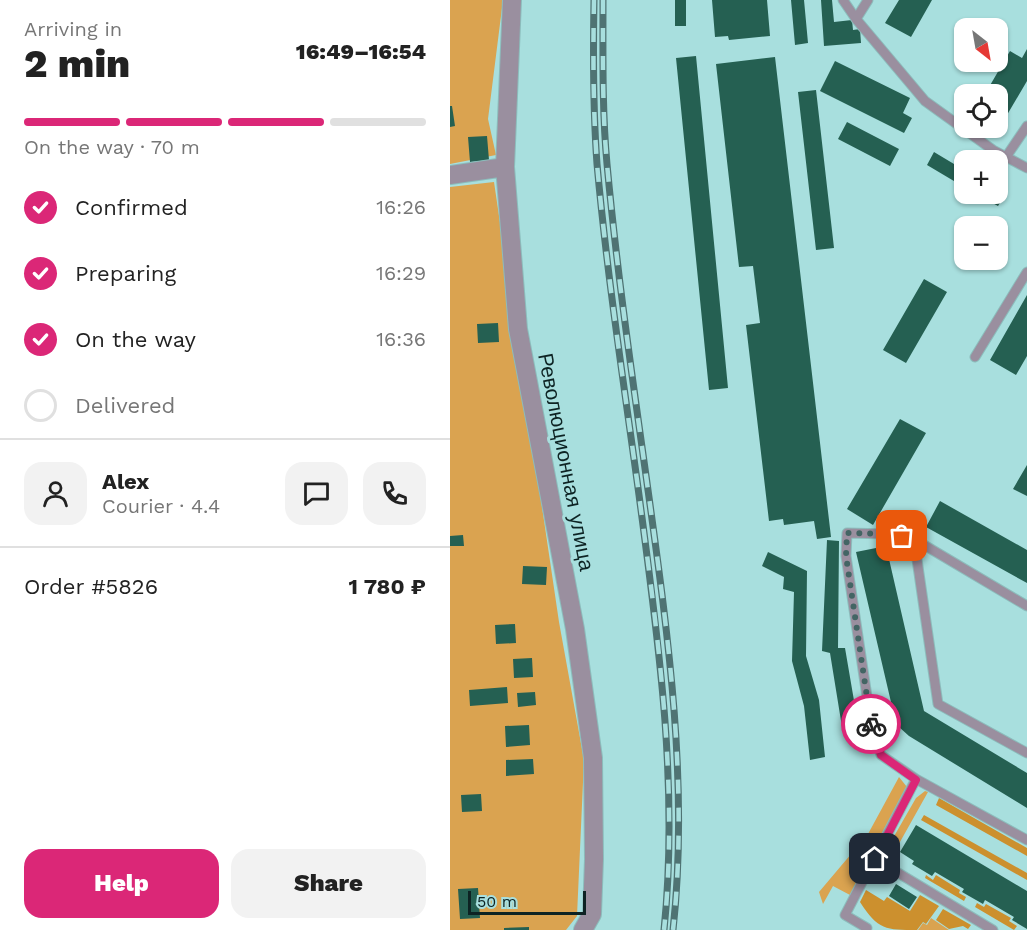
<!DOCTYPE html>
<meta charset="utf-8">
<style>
:root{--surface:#fff;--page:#f2f2f2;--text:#222;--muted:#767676;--line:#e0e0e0;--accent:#db2777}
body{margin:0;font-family:"Work Sans",sans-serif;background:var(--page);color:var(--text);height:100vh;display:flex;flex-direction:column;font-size:22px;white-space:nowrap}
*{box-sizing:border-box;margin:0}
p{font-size:20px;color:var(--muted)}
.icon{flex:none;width:33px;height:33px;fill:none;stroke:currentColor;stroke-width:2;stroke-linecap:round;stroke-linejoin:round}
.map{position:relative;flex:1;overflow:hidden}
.panel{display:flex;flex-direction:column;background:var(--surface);width:450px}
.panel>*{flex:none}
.needle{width:39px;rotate:149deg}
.buttons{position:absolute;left:504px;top:18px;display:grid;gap:12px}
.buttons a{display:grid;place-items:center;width:54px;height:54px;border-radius:12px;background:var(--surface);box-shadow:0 2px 4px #0004;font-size:30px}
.scale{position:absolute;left:18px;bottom:15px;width:118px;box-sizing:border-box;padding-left:6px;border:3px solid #0d2323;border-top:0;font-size:16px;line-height:21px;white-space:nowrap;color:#0d2323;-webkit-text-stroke:4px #a8dfde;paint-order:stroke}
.pin{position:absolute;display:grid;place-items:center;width:51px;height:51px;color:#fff;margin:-26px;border-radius:12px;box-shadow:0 3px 9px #0006}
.courier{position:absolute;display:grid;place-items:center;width:60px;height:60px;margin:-30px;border:4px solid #db2777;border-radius:50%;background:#fff;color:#222;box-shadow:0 2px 8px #0007}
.head em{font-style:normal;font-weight:800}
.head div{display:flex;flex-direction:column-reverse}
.head{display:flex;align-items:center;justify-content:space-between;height:102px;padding:0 24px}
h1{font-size:39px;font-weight:800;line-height:45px}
.bar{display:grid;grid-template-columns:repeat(4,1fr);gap:9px 6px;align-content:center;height:72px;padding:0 24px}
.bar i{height:8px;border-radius:4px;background:var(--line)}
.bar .current{background:var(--accent)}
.bar p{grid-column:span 4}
.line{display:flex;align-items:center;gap:15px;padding:0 24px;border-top:2px solid var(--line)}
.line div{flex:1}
.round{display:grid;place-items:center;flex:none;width:63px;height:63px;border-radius:18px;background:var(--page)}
ol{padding:0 24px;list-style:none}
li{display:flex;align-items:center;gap:18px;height:66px}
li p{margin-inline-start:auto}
li .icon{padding:6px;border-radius:50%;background:var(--accent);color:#fff;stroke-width:4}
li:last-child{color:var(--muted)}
li i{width:33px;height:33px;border:3px solid var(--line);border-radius:50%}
.cta{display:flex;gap:12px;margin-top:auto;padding:12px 24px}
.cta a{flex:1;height:69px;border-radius:18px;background:var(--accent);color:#fff;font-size:24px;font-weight:800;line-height:69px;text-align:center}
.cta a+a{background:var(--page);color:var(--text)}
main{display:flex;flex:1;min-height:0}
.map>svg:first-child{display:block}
</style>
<main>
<section class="panel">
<div class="head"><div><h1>2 min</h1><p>Arriving in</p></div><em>16:49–16:54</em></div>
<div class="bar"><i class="current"></i><i class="current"></i><i class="current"></i><i></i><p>On the way · 70 m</p></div>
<ol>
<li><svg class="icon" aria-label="check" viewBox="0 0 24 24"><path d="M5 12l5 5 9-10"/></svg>Confirmed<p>16:26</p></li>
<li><svg class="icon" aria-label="check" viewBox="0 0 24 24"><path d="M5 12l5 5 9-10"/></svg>Preparing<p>16:29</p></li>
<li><svg class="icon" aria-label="check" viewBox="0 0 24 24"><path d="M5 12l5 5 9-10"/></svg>On the way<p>16:36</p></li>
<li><i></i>Delivered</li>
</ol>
<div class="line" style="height:108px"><a class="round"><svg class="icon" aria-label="person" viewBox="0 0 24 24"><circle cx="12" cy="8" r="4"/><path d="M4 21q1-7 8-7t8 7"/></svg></a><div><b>Alex</b><p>Courier · 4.4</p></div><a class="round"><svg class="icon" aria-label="chat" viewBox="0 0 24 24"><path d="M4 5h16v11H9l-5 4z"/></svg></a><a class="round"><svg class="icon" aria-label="phone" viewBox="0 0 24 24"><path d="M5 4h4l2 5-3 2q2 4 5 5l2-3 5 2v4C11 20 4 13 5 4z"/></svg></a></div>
<div class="line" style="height:78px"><div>Order #5826</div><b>1 780 ₽</b></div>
<div class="cta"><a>Help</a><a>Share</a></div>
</section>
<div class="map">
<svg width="577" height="930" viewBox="0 0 577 930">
<rect width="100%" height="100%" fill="#a8dfde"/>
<path fill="#daa350" d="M0 0H53L38 119 46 155 0 164Z
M44 182 109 622 134 760 127 916 116 930H0V187Z
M449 777 457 787 400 895 383 886 373 904 369 892 418 834Z
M475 791 478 792 441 858 436 855 435 852 466 798Z
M481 918 499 930H468L473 923 477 925Z"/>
<path fill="#cc902e" d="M489 798 577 848V856L486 805Z
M474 815 577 873V880L471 820Z
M476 875 483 880 486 875 510 890 509 893 516 897 514 901 475 878Z
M416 890 434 901 437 897 460 911 470 895 489 906 476 924 473 922 467 930C436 930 428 930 410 902Z
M527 903 534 907 536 904 561 918 559 921 567 926 564 930 525 907Z
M493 909 521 925 518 929 513 926 499 929 486 920Z"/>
<path fill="#256052" d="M225 0H236V26H225Z
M262 0H317L320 36 279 40 278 36 265 37Z
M341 0H354L358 43 345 45Z
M371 0H382L384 22 402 20 403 30 410 29 411 43 374 46Z
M449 0H482L461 37 435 23Z
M577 49V81L544 137 528 128H548V94H535L560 51 572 58Z
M246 56 278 388 259 390 226 58Z
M325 57 381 537 367 539 364 521 334 525 333 519 319 521 296 325 310 323 303 266 289 267 266 64Z
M385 61 460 98 453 113 462 118 454 133 370 91Z
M366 90 384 248 366 250 348 92Z
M0 106H2L5 126 0 127Z
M397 122 449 149 440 166 388 139Z
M37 136 39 160 20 162 18 137Z
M484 152 514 170V187L477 165Z
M548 189 556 193 548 206 526 194H548Z
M474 279 497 292 456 363 433 350Z
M577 295V356L566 375 540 360Z
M48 323 49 342 28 343 27 324Z
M450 419 476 433 423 525 397 509Z
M577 465V496L563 489Z
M490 501 577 550V583L476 527Z
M13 535 14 546H0V536Z
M377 540 389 541 388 648H395L408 724 392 727 380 653 372 651Z
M436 546 474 711 577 773V808L459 736 449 727 444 715 406 552Z
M318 552 357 571 356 656 369 700 375 757 360 760 354 706 342 661 344 592 333 589 334 577 312 566Z
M73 566 97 567 96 585 72 584Z
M65 624 66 643 46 644 45 625Z
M82 658 83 677 64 678 63 659Z
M57 687 58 703 20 706 19 690Z
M85 692 86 705 68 707 67 693Z
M79 725 80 745 56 747 55 726Z
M83 759 84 774 56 776V760Z
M31 794 32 811 12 812 11 795Z
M466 825 577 891V929L562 920 564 917 535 900 533 904 512 892 514 889 485 872 482 876 462 864 464 861 450 852Z
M446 884 467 897 459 909 439 896Z
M28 888 30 918 10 919 8 889Z
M79 927V930H54V928Z"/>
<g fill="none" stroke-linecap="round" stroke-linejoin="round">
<g stroke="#8cbdbc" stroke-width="11">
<path id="lane" d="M393 0 406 19 475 101 543 150 577 168
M406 19 418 0
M556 157 577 126
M525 357 577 272
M464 539 439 534 397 533 396 556 422 730 431 755 466 779
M577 606 464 539 488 704 577 753
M425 859 543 930
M416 930 417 928 395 915 466 779 577 840"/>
</g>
<g stroke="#8cbdbc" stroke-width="20">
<path id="street" d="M62 0 55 167 68 329 125 629 143 758 144 859 142 914 133 930
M0 175 55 167"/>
</g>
<use href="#lane" stroke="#9a8f9f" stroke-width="9"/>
<use href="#street" stroke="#9a8f9f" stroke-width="18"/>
<g stroke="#4f7373" stroke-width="7">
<path id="rail" d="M144 0C143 55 143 110 147 164 157 275 174 385 189 495 208 638 229 785 214 930
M153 0C153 55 152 110 157 164 167 273 183 382 198 490 218 635 239 784 223 930"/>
</g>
<use href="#rail" stroke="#a8dfde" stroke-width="4.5" stroke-dasharray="14" stroke-linecap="butt"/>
</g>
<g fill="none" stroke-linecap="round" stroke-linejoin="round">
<path stroke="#436564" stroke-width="6" stroke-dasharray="0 10.8" d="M421 724 396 556 397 533 439 534 452 536"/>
<path stroke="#db2777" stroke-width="8" d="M421 724 431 755 466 780 425 859"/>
</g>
<g text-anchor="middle" stroke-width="6" stroke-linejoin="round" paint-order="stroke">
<g font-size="21" fill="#0d2323" stroke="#a8dfde">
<text transform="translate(116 462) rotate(79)" y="7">Революционная улица</text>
</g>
</g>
</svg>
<div class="buttons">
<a><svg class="needle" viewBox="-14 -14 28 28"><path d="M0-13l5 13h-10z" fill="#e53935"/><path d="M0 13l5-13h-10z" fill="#767676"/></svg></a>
<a><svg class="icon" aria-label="locate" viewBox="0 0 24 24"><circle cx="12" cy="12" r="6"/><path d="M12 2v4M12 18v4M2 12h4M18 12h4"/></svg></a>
<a>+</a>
<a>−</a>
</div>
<div class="scale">50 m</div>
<div class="pin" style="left:452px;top:536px;background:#ea580c"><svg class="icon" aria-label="bag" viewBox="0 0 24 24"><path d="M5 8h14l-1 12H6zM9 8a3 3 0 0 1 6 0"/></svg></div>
<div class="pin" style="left:425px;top:859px;background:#1f2937"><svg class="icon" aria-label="home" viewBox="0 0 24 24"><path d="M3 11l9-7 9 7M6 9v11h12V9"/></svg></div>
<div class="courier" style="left:421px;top:724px"><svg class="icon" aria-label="bike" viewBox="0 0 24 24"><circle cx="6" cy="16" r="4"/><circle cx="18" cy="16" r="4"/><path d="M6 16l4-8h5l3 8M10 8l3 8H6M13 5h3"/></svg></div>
</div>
</main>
